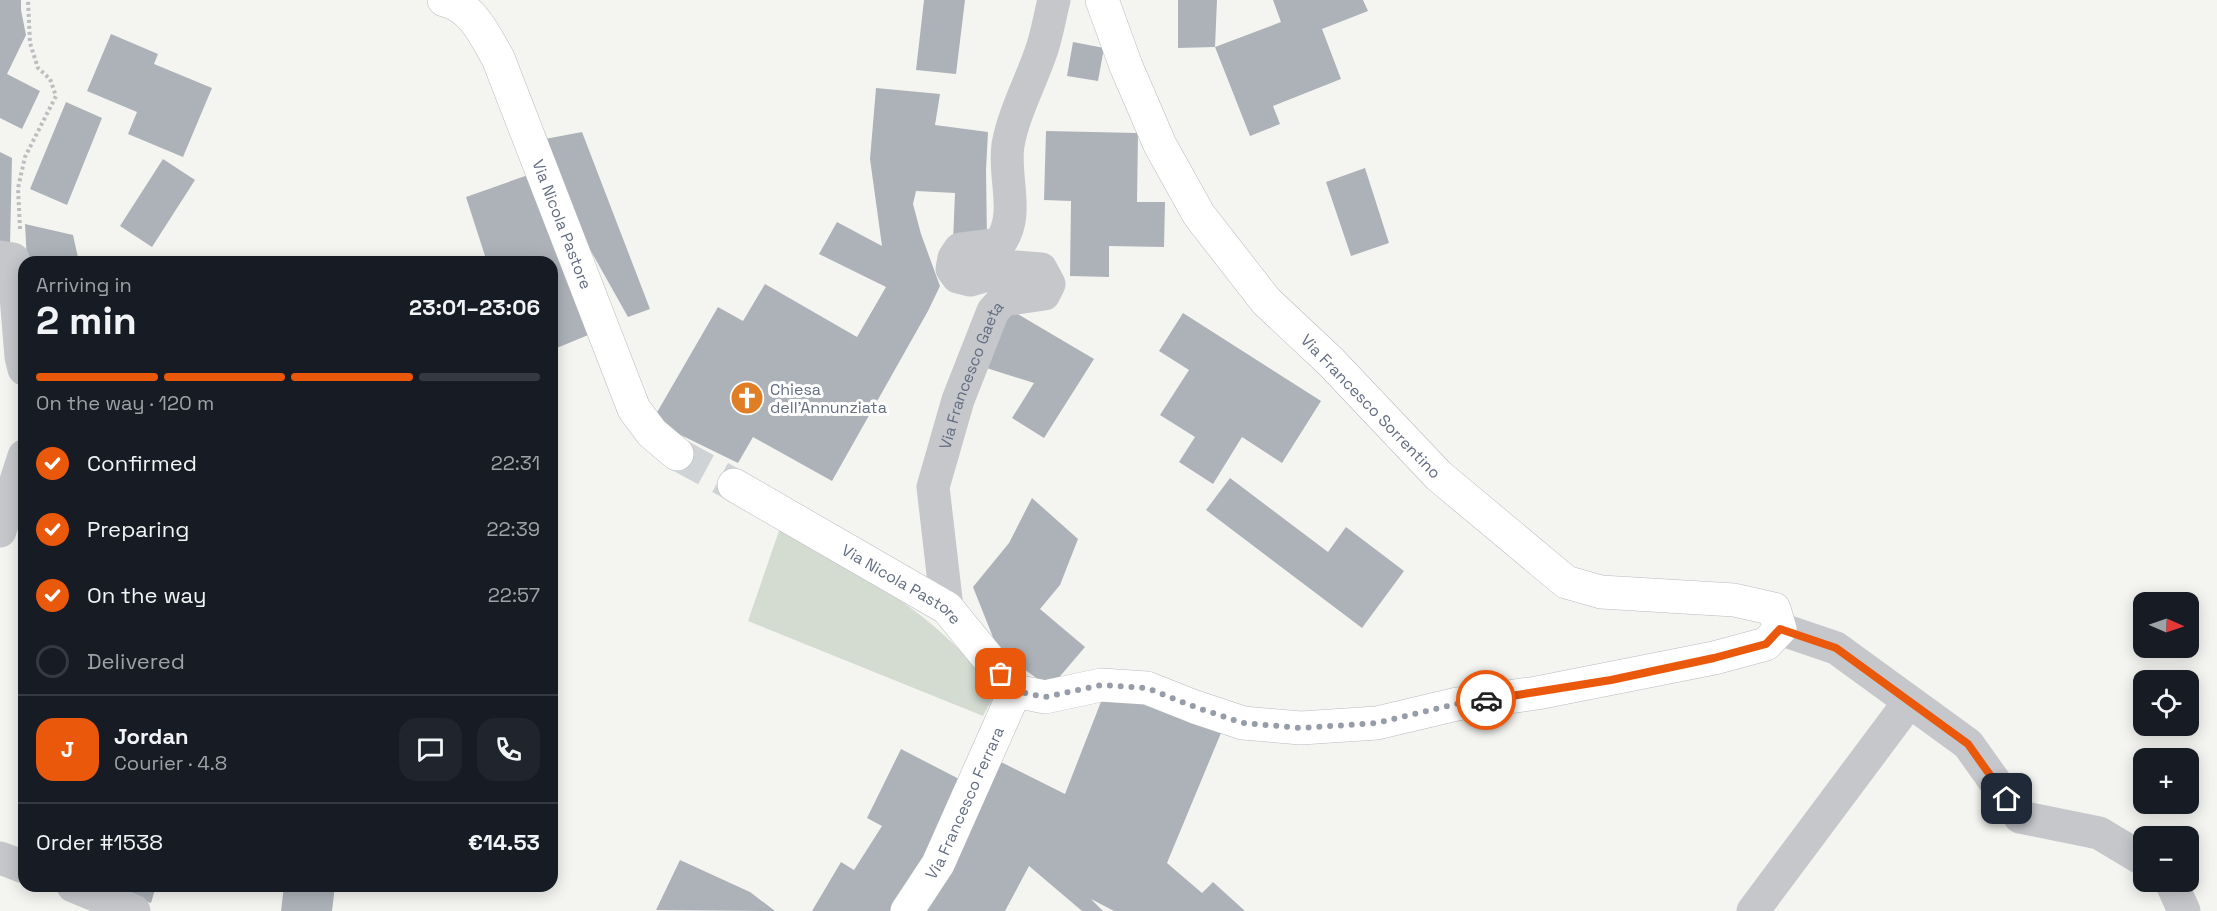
<!DOCTYPE html>
<meta charset="utf-8">
<style>
:root{--surface:#171b24;--page:#20242c;--text:#f1f3f6;--muted:#9ea1a6;--line:#363941;--accent:#ea580c}
body{margin:0;font-family:"Space Grotesk",sans-serif;background:var(--page);color:var(--text);height:100vh;display:flex;flex-direction:column;font-size:22px;white-space:nowrap}
*{box-sizing:border-box;margin:0}
p{font-size:20px;color:var(--muted)}
.icon{flex:none;width:33px;height:33px;fill:none;stroke:currentColor;stroke-width:2;stroke-linecap:round;stroke-linejoin:round}
.map{position:relative;flex:1;overflow:hidden}
.panel{position:absolute;left:18px;top:256px;width:540px;height:636px;display:flex;flex-direction:column;background:var(--surface);border-radius:18px;box-shadow:0 3px 15px #0003}
.panel>*{flex:none}
.needle{width:39px;rotate:92deg}
.buttons{position:absolute;left:2133px;top:592px;display:grid;gap:12px}
.buttons a{display:grid;place-items:center;width:66px;height:66px;border-radius:12px;background:var(--surface);box-shadow:0 3px 15px #0003;font-size:30px}
.pin{position:absolute;display:grid;place-items:center;width:51px;height:51px;color:#fff;margin:-26px;border-radius:12px;box-shadow:0 3px 9px #0006}
.courier{position:absolute;display:grid;place-items:center;width:60px;height:60px;margin:-30px;border:4px solid #ea580c;border-radius:50%;background:#fff;color:#222;box-shadow:0 2px 8px #0007}
.overview em{font-style:normal;font-weight:700}
.overview div{display:flex;flex-direction:column-reverse}
.overview{display:flex;align-items:center;justify-content:space-between;height:102px;padding:0 18px}
h1{font-size:39px;font-weight:700;line-height:45px}
.bar{display:grid;grid-template-columns:repeat(4,1fr);gap:9px 6px;align-content:center;height:72px;padding:0 18px}
.bar i{height:8px;border-radius:4px;background:var(--line)}
.bar .on{background:var(--accent)}
.bar p{grid-column:span 4}
.line{display:flex;align-items:center;gap:15px;padding:0 18px;border-top:2px solid var(--line)}
.line div{flex:1}
.round{display:grid;place-items:center;flex:none;width:63px;height:63px;border-radius:18px;background:var(--page)}
ol{padding:0 18px;list-style:none}
li{display:flex;align-items:center;gap:18px;height:66px}
li p{margin-inline-start:auto}
li .icon{padding:6px;border-radius:50%;background:var(--accent);color:#fff;stroke-width:4}
li:last-child{color:var(--muted)}
li i{width:33px;height:33px;border:3px solid var(--line);border-radius:50%}
.map>svg:first-child{display:block}
</style>
<div class="map">
<svg width="2217" height="911" viewBox="0 0 2217 911">
<rect width="100%" height="100%" fill="#f4f5f1"/>
<path fill="#d4dcd2" d="M780 528C844 563 909 599 961 651 974 664 984 680 995 694L983 716 748 621Z"/>
<path fill="#adb2b9" d="M0 0H21V10L26 35 7 74 40 91 22 129 0 118Z
M924 0H965L956 74 916 70Z
M1178 0H1217L1215 47 1281 22 1273 0H1363L1368 11 1322 29 1341 79 1273 106 1280 124 1250 136 1215 47 1178 48Z
M111 34 158 54 154 64 212 88 183 157 128 134 137 112 87 91Z
M1073 42 1104 48 1098 81 1067 76Z
M876 88 940 94 935 125 988 132 986 170 987 239 953 241 955 193 916 191 913 204 921 234 940 286 928 311 832 481 753 437 738 463 652 421 718 307 743 321 765 284 857 337 886 287 819 254 837 222 882 246 870 159Z
M66 102 102 118 67 205 30 189Z
M1046 131 1138 133 1137 202H1165L1164 247 1109 246V277L1070 276 1071 201 1044 200Z
M582 132 650 309 628 317 569 212 545 139Z
M0 152 12 158 10 246H0Z
M163 159 195 180 152 247 120 226Z
M1365 168 1389 243 1351 256 1326 182Z
M528 175 593 333 552 350V262H487L466 197Z
M25 224 73 235 79 262H27Z
M1006 307 1094 359 1044 438 1012 418 1034 383 980 366Z
M1183 313 1321 401 1282 463 1242 437 1213 484 1179 462 1195 437 1160 415 1189 370 1159 351Z
M1230 478 1328 552 1346 527 1404 571 1362 628 1206 510Z
M1032 498 1078 539 1060 585 1040 609 1085 647 1050 688 998 650 973 587 1009 543Z
M1104 694 1133 699 1221 733 1167 863 1202 893 1213 882 1245 911H1114L1091 899 1103 911H1082L1029 866 1005 911H921L1001 762 1065 794Z
M901 749 963 781 929 849 891 911H812L841 862 854 870 882 826 867 818Z
M680 860 750 892 775 911 656 910Z
M102 886H156L151 903Z
M284 886H335L332 911H281Z"/>
<g fill="none" stroke-linecap="round" stroke-linejoin="round">
<path stroke="#d0d3d5" stroke-width="33" stroke-dasharray="33 16" stroke-linecap="butt" d="M677 454 734 485"/>
<g stroke="#b7babf" stroke-width="34">
<g id="secondary">
<path id="s2" d="M444 0C473 7 484 34 498 58L634 409 652 433 677 454"/>
<path id="s3" d="M734 485 947 608 1015 691"/>
<path d="M1015 691 1045 697 1101 685 1147 688 1195 707 1243 723 1301 728 1377 723 1457 704 1537 693 1714 658 1766 644 1780 629 1774 609 1734 600 1601 592 1566 582 1439 476 1331 362 1266 301 1199 215 1160 145 1126 66 1102 0"/>
<path id="s4" d="M907 911 938 864 1015 691"/>
</g>
</g>
<path stroke="#bcbdc0" stroke-width="4" stroke-dasharray="3 3" stroke-linecap="butt" d="M20 229 18 188 25 157 56 96 50 79 38 68 30 43 28 0"/>
<g stroke="#c5c7cb" stroke-width="33">
<path d="M0 257 13 259 21 357 24 369"/>
<path d="M0 531 24 456"/>
<path id="s1" d="M947 608 933 487 958 400 993 311 1003 300 1044 294 1049 284 1041 269 1016 267 970 280 958 277 952 269 954 258 960 249 999 244C1021 216 1003 178 1008 145 1014 112 1031 82 1042 49 1047 34 1050 16 1054 0"/>
<path d="M1780 629 1836 648 1968 744 2020 817 2099 833 2144 860"/>
<path d="M0 858 24 867"/>
<path d="M2171 882 2184 911"/>
<path d="M73 886 134 911"/>
<path d="M1753 911 1909 702"/>
</g>
<use href="#secondary" stroke="#fff" stroke-width="33"/>
</g>
<g fill="none" stroke-linecap="round" stroke-linejoin="round">
<path stroke="#969da9" stroke-width="6" stroke-dasharray="0 10.8" d="M1001 674 1015 691 1045 697 1101 685 1147 688 1195 707 1243 723 1301 728 1377 723 1456 704 1486 700"/>
<path stroke="#ea580c" stroke-width="8" d="M1486 700 1611 680 1714 658 1766 644 1780 629 1836 648 1968 744 2007 799"/>
</g>
<defs>
<g id="church-disc" transform="scale(1.725)"><circle r="9.5" fill="#e07e26" stroke="#fff"/><path d="M-1.2-6h2.4v3.5h3.3v2.4h-3.3V6h-2.4V-.1h-3.3v-2.4h3.3Z" fill="#fff"/></g>
</defs>
<g fill-rule="evenodd">
<use href="#church-disc" x="747" y="398"/>
</g>
<g text-anchor="middle" stroke-width="6" stroke-linejoin="round" paint-order="stroke">
<g font-size="16" fill="#646e82" stroke="#fff">
<text dy="6" stroke="none"><textPath href="#s2" startOffset="260">Via Nicola Pastore</textPath></text>
<text dy="6" stroke="none"><textPath href="#s1" startOffset="240">Via Francesco Gaeta</textPath></text>
<text transform="translate(1371 406) rotate(46)" y="6">Via Francesco Sorrentino</text>
<text dy="6" stroke="none"><textPath href="#s3" startOffset="195">Via Nicola Pastore</textPath></text>
<text dy="6" stroke="none"><textPath href="#s4" startOffset="123">Via Francesco Ferrara</textPath></text>
</g>
<g font-size="16" fill="#646e82" stroke="#fff" text-anchor="start">
<text x="770" y="395">Chiesa<tspan x="770" dy="18">dell'Annunziata</tspan></text>
</g>
</g>
</svg>
<div class="buttons">
<a><svg class="needle" viewBox="-14 -14 28 28"><path d="M0-13l5 13h-10z" fill="#e53935"/><path d="M0 13l5-13h-10z" fill="#9ea1a6"/></svg></a>
<a><svg class="icon" aria-label="locate" viewBox="0 0 24 24"><circle cx="12" cy="12" r="6"/><path d="M12 2v4M12 18v4M2 12h4M18 12h4"/></svg></a>
<a>+</a>
<a>−</a>
</div>
<div class="pin" style="left:1001px;top:674px;background:#ea580c"><svg class="icon" aria-label="bag" viewBox="0 0 24 24"><path d="M5 8h14l-1 12H6zM9 8a3 3 0 0 1 6 0"/></svg></div>
<div class="pin" style="left:2007px;top:799px;background:#1f2937"><svg class="icon" aria-label="home" viewBox="0 0 24 24"><path d="M3 11l9-7 9 7M6 9v11h12V9"/></svg></div>
<div class="courier" style="left:1486px;top:700px"><svg class="icon" aria-label="car" viewBox="0 0 24 24"><path d="M5 17H2v-5l4-1 3-4h7l3 4 3 1v5h-3M9 17h6M6 11h13"/><circle cx="7" cy="17" r="2"/><circle cx="17" cy="17" r="2"/></svg></div>
<section class="panel">
<div class="overview"><div><h1>2 min</h1><p>Arriving in</p></div><em>23:01–23:06</em></div>
<div class="bar"><i class="on"></i><i class="on"></i><i class="on"></i><i></i><p>On the way · 120 m</p></div>
<ol>
<li><svg class="icon" aria-label="check" viewBox="0 0 24 24"><path d="M5 12l5 5 9-10"/></svg>Confirmed<p>22:31</p></li>
<li><svg class="icon" aria-label="check" viewBox="0 0 24 24"><path d="M5 12l5 5 9-10"/></svg>Preparing<p>22:39</p></li>
<li><svg class="icon" aria-label="check" viewBox="0 0 24 24"><path d="M5 12l5 5 9-10"/></svg>On the way<p>22:57</p></li>
<li><i></i>Delivered</li>
</ol>
<div class="line" style="height:108px"><b class="round" style="background:var(--accent);color:#fff">J</b><div><b>Jordan</b><p>Courier · 4.8</p></div><a class="round"><svg class="icon" aria-label="chat" viewBox="0 0 24 24"><path d="M4 5h16v11H9l-5 4z"/></svg></a><a class="round"><svg class="icon" aria-label="phone" viewBox="0 0 24 24"><path d="M5 4h4l2 5-3 2q2 4 5 5l2-3 5 2v4C11 20 4 13 5 4z"/></svg></a></div>
<div class="line" style="height:78px"><div>Order #1538</div><b>€14.53</b></div>
</section>
</div>
